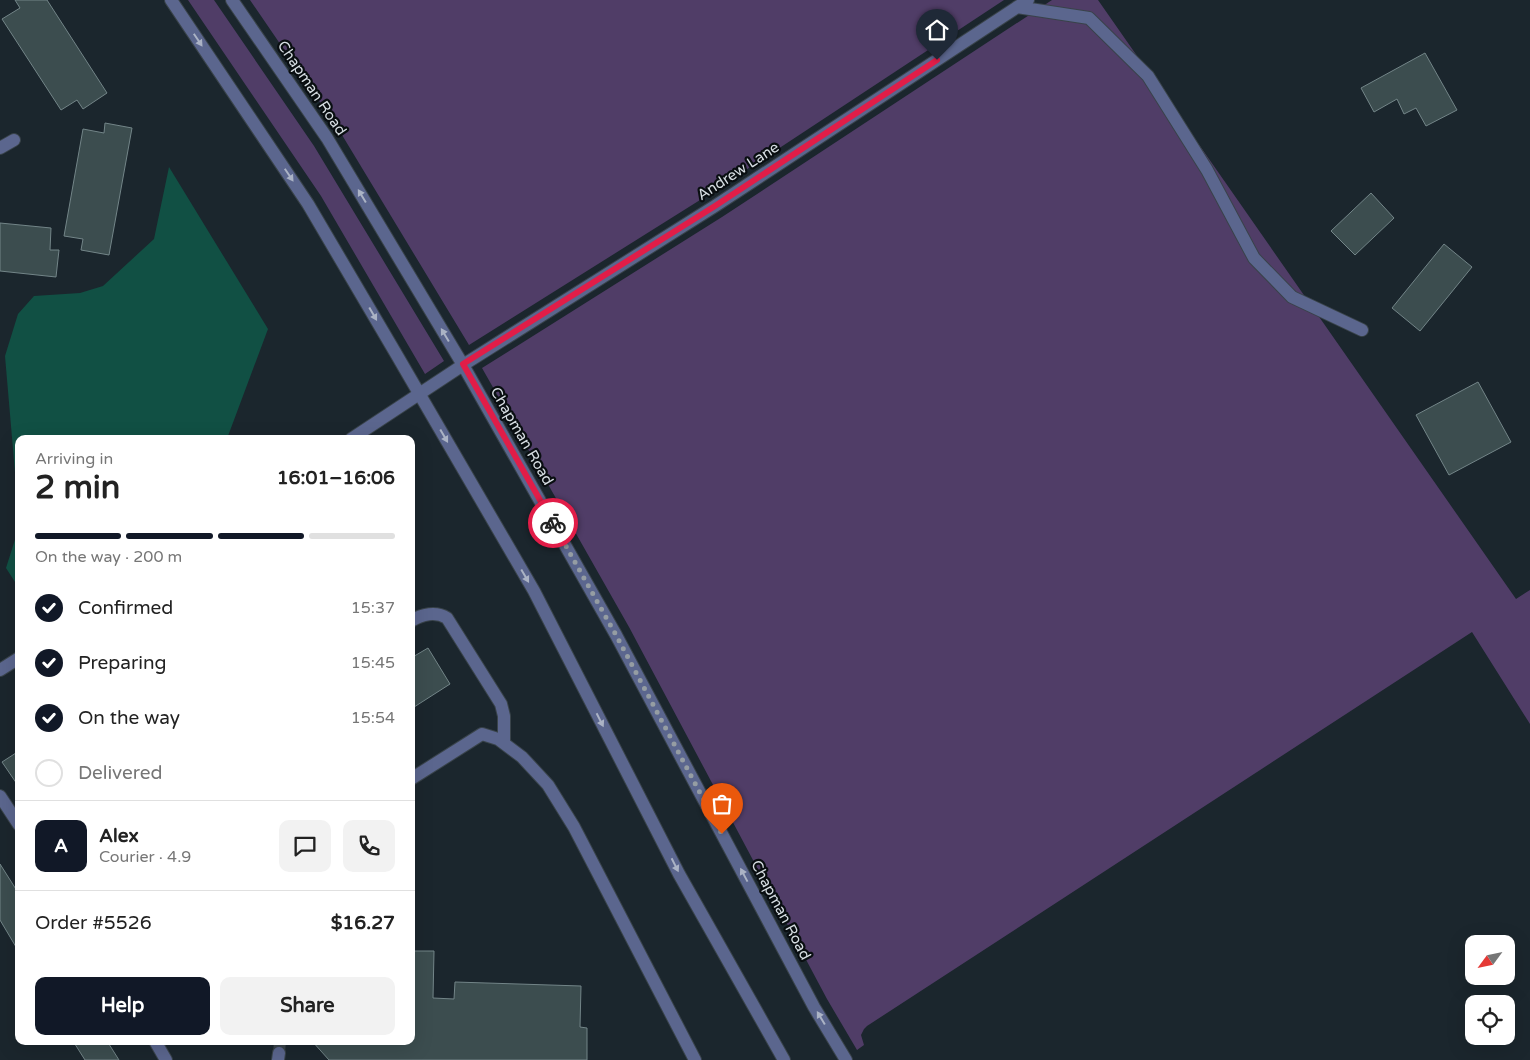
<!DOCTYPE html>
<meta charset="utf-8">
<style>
:root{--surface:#fff;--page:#f2f2f2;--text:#222;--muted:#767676;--line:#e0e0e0;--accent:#111827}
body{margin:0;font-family:"Varela Round",sans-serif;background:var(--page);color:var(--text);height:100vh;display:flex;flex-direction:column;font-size:19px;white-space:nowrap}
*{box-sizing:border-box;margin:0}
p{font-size:16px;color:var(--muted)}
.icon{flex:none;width:28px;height:28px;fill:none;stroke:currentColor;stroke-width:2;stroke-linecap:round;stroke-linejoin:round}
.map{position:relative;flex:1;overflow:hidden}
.drawer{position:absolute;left:15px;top:435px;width:400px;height:610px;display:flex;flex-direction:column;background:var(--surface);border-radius:10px;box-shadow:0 5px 20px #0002}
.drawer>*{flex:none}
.needle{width:32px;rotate:237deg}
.buttons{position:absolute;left:1465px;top:935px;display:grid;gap:10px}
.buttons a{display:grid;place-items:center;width:50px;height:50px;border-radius:10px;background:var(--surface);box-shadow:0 5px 20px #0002;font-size:25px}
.pin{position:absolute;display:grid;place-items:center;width:42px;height:42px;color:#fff;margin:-51px -21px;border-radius:50% 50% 50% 0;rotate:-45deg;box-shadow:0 0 5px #0007}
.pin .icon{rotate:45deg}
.courier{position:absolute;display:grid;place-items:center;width:50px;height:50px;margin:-25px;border:4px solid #e11d48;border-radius:50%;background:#fff;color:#222;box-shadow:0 1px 6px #0007}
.summary em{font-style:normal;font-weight:700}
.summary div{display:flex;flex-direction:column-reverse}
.summary{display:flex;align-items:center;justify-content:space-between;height:85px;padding:0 20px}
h1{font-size:32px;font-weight:700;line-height:38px}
.bar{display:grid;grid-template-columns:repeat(4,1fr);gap:8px 5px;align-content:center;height:60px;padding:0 20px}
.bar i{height:6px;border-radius:4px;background:var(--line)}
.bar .current{background:var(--accent)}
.bar p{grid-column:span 4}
.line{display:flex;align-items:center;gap:12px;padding:0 20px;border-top:1px solid var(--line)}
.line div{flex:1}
.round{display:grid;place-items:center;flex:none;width:52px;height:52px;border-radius:10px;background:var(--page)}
ol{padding:0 20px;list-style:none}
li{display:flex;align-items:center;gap:15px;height:55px}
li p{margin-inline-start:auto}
li .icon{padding:5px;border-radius:50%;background:var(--accent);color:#fff;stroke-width:4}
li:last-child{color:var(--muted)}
li i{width:28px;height:28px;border:2px solid var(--line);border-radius:50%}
.button{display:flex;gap:10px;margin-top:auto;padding:10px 20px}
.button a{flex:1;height:58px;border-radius:10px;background:var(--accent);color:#fff;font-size:20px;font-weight:700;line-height:58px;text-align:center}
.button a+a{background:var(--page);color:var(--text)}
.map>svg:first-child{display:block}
</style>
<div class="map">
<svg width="1530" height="1060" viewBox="0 0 1530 1060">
<rect width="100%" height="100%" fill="#1b262d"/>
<path fill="#503d67" d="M188 0H214L314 146 444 361 425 374 321 196Z
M250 0H1004L708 195 469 345 339 130Z
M1052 0H1098L1516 599 1530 590V724L1472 632 867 1026 864 1029 861 1035 864 1045 857 1050 827 999 629 627 482 368 722 217Z"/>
<path fill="#115044" d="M169 167 268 329 228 436 225 439H19V519L5 356 18 314 34 296 80 293 103 286 154 239Z
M19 527V581L15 582 6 568Z"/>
<path fill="#3c4d4f" stroke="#738588" d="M15 0H47L107 93 83 109 77 100 61 110 2 19 20 8Z
M1425 53 1457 110 1426 126 1416 108 1404 114 1397 99 1374 112 1361 88Z
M105 123 132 128 109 255 81 250 83 239 64 236 83 129 104 133Z
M1371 193 1394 218 1355 255 1331 231Z
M0 223 51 228 50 250H59L56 277 0 271Z
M1444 244 1472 267 1420 331 1392 308Z
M1478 382 1511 442 1449 475 1416 415Z
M428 648 450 684 411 709V658Z
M19 751V787L2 762Z
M0 864 19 894V952L0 920Z
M411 951H434L433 998 454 999 455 982 581 986 580 1027 587 1028V1060H329L312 1041H411Z
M73 1041H107L119 1060H85Z"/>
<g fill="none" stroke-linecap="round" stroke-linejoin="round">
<path stroke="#374148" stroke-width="12" stroke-dasharray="12 6" stroke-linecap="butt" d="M279 1053 280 1041"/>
<g stroke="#39434a" stroke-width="14">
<path id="minor" d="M171 0 308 204 395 352 534 591 679 874 784 1060
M232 0 327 138 463 365 616 635 814 1007 846 1060
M1017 7 1089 18 1148 76 1207 170 1254 258 1292 297 1362 330
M0 148 14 140
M351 439 463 365 715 206 1028 0
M411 621C422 614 436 611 447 618L501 704 504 716V743
M0 670 19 658
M411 779 482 734 498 739 522 757 548 785 574 827 695 1060
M0 796 19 825
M155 1041 166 1060
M278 1060 279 1053"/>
</g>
<use href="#minor" stroke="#5b668e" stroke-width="12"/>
</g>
<defs><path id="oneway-solid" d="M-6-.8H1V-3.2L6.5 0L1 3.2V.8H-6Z" transform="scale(1.25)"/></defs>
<g fill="#abb3c5">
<use href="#oneway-solid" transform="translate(198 40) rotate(56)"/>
<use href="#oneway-solid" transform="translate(289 175) rotate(56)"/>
<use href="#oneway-solid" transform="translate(362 196) rotate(-121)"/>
<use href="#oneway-solid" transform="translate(373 314) rotate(60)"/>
<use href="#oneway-solid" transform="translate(445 335) rotate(-121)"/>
<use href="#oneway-solid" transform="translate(444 436) rotate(60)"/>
<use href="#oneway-solid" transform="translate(525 576) rotate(60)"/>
<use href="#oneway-solid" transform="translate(600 720) rotate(63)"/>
<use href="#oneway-solid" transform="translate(675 865) rotate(63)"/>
<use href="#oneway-solid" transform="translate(744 875) rotate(-118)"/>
<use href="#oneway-solid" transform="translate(821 1018) rotate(-121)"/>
</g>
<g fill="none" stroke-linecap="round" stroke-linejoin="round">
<path stroke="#959da3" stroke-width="5" stroke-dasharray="0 9" d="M553 523 616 635 722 834"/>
<path stroke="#e11d48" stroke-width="6" d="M553 523 463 364 715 206 937 60"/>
</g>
<g text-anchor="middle" stroke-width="4.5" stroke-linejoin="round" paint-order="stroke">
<g font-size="15" fill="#d6dde2" stroke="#090e11">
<text transform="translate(312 88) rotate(56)" y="5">Chapman Road</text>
<text transform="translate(738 171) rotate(-33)" y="5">Andrew Lane</text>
<text transform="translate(522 436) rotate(60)" y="5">Chapman Road</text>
<text transform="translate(781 910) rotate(62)" y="5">Chapman Road</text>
</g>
</g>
</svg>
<div class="buttons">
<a><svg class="needle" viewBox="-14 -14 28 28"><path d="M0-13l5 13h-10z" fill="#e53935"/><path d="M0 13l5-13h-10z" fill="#767676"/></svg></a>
<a><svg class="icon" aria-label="locate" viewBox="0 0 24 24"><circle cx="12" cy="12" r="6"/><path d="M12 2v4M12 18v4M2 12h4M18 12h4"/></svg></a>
</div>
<div class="pin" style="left:722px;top:834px;background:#ea580c"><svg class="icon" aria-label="bag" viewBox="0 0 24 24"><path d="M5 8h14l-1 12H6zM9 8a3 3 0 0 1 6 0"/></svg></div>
<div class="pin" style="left:937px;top:60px;background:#1f2937"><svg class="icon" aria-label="home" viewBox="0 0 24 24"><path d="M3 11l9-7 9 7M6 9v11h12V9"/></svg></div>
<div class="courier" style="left:553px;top:523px"><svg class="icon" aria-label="bike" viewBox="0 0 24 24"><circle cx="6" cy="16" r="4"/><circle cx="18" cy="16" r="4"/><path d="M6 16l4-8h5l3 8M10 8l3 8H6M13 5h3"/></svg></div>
<section class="drawer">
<div class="summary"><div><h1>2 min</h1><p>Arriving in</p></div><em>16:01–16:06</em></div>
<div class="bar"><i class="current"></i><i class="current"></i><i class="current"></i><i></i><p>On the way · 200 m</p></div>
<ol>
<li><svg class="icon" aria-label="check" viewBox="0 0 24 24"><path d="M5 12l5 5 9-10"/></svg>Confirmed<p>15:37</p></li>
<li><svg class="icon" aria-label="check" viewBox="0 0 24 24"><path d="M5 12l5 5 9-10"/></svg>Preparing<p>15:45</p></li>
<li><svg class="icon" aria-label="check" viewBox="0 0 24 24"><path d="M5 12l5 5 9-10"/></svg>On the way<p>15:54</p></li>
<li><i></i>Delivered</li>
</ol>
<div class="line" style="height:90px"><b class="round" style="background:var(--accent);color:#fff">A</b><div><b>Alex</b><p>Courier · 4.9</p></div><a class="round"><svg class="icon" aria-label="chat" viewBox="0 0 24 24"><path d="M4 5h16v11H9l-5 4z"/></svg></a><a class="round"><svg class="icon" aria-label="phone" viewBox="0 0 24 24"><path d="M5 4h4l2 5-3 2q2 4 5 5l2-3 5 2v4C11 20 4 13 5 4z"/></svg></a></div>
<div class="line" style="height:65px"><div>Order #5526</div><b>$16.27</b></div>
<div class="button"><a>Help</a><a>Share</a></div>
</section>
</div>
